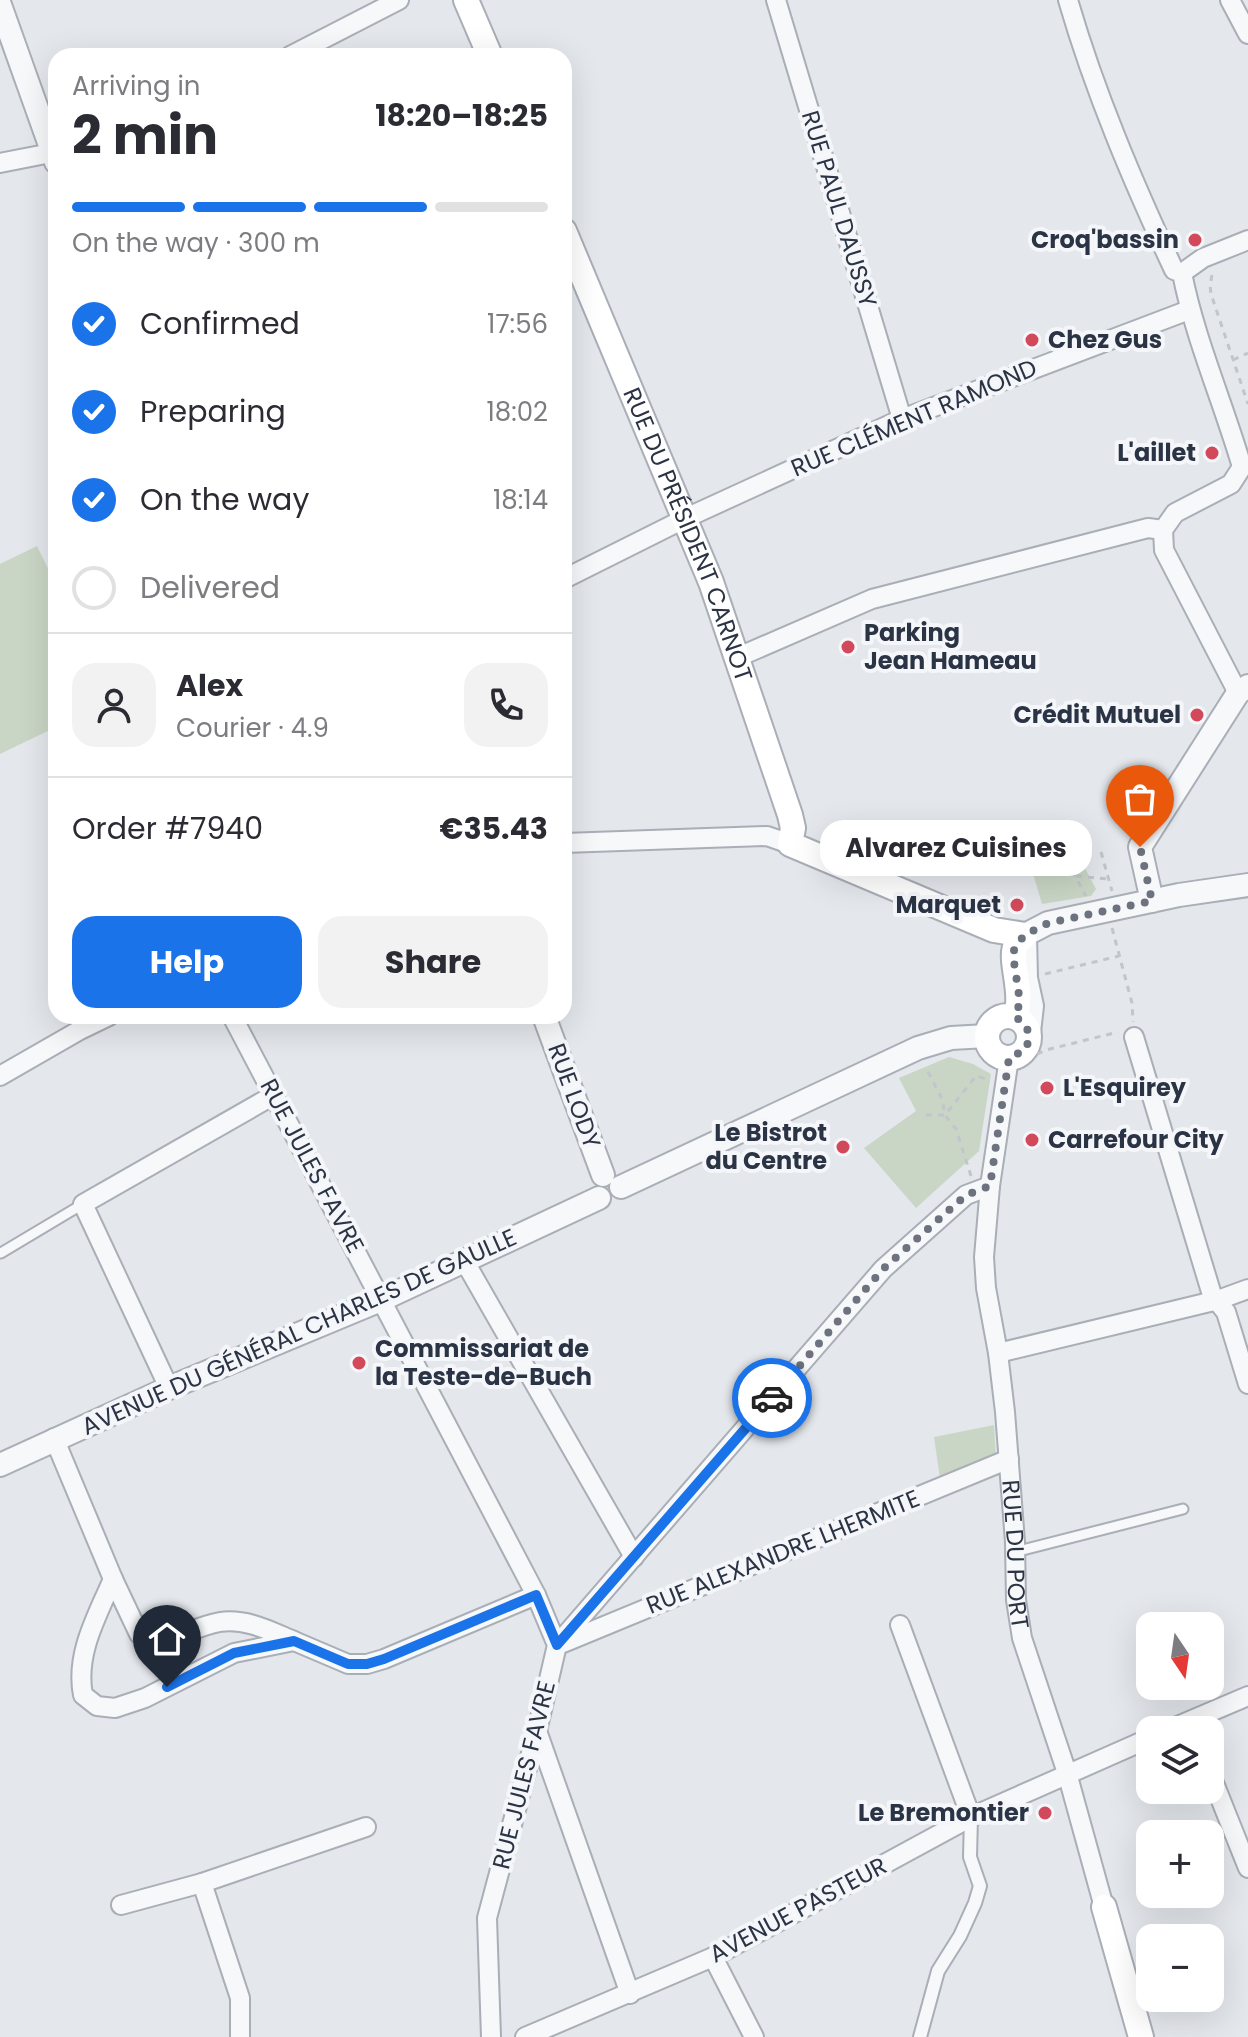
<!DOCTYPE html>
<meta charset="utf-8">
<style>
:root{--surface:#fff;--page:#f2f2f3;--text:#2b2b33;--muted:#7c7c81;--line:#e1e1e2;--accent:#1a73e8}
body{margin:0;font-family:Poppins,sans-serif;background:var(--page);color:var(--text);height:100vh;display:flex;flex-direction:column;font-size:30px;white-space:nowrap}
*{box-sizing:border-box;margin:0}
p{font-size:26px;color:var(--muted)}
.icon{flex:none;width:44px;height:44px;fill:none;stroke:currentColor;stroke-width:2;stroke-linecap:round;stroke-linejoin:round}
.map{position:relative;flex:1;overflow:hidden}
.sheet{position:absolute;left:48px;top:48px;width:524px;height:976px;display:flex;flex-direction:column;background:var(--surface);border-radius:24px;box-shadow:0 8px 32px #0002}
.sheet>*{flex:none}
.needle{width:52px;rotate:167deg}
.controls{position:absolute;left:1136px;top:1612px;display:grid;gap:16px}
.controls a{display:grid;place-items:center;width:88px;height:88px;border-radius:16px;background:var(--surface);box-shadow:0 8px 32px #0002;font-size:40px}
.pin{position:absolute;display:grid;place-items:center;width:68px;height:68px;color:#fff;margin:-82px -34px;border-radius:50% 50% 50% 0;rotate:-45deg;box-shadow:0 0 8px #0007}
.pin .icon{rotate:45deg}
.courier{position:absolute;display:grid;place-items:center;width:80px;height:80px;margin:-40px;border:6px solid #1a73e8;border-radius:50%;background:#fff;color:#222;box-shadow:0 2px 10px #0007}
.bubble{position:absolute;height:56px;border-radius:24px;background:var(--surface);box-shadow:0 8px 32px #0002;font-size:26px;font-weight:700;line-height:56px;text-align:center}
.headline em{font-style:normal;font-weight:700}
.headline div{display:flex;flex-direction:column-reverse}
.headline{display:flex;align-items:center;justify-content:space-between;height:136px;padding:0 24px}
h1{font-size:52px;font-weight:700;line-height:60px}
.bar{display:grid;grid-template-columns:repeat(4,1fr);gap:12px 8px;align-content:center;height:96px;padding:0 24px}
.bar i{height:10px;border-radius:6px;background:var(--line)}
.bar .selected{background:var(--accent)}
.bar p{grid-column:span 4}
.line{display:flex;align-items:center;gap:20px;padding:0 24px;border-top:2px solid var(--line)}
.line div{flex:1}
.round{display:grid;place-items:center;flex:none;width:84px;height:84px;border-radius:24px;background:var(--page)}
ol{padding:0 24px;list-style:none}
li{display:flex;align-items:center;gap:24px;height:88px}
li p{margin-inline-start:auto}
li .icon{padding:8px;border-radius:50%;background:var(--accent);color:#fff;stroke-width:4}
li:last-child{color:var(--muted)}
li i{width:44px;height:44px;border:4px solid var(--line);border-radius:50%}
.button{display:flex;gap:16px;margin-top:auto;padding:16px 24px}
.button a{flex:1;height:92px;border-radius:24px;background:var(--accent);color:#fff;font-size:32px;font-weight:700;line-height:92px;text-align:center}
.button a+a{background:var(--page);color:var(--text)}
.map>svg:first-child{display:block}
</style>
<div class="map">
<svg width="1248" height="2037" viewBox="0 0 1248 2037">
<rect width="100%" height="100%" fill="#e4e7ec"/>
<path fill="#c9d6c5" d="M37 546 56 585V727L0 754V564Z
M1062 825 1096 889 1091 896 1042 904 1029 860 1043 854 1037 837Z
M949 1057 973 1064 991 1074 979 1151 916 1208 864 1148 916 1111 899 1078Z
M994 1425 996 1458 940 1478 934 1437Z"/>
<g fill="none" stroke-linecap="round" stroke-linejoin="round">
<g stroke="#a9aeb7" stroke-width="13">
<path id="service" d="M1 1253 83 1204
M1015 1552 1183 1509"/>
</g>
<g stroke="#a9aeb7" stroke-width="16">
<path id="pedestrian" d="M920 2037 938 1971 960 1936 975 1903 980 1886 970 1857 971 1817"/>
</g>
<g stroke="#a9aeb7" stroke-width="22">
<g id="minor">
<path d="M776 0 902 419"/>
<path d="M1068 0C1095 93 1133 182 1174 270L1182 273C1195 339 1223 402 1242 467L1231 484 1175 513 1163 530 1164 550 1238 693"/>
<path d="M1230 0 1248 34"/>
<path d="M290 56 399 0"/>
<path d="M0 163 56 152"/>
<path d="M1182 273 1203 258 1248 240"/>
<path d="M564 579 686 518 902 419 1189 310"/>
<path d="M736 658 872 599 1148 528 1163 530"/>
<path d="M564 843 767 836 790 844"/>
<path d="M232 1016 536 1595 557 1645 537 1731 487 1918 491 2037"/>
<path d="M1134 1037 1212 1295 1226 1312 1248 1384"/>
<path id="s1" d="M1009 1058 990 1186 984 1257 986 1288 998 1353 1005 1412 1015 1542 1016 1600 1022 1638 1067 1773 1104 1907"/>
<path d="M0 1076 80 1030 109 1016"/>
<path d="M465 1262 634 1557"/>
<path d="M998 1353 1218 1300 1248 1289"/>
<path d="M169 1388 83 1204 274 1095"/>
<path d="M54 1438 113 1579C97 1616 75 1654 83 1695L97 1706 115 1708 145 1698 234 1653 294 1641 348 1664H367L384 1659 536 1595"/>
<path d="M113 1579 139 1634 152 1643C176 1639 197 1626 220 1622 246 1618 270 1631 294 1641"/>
<path d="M900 1625 971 1817"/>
<path d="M563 1643 1009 1459"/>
<path d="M557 1645 883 1269 966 1195 990 1186"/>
<path d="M1168 1730 1248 1696"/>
<path d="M537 1731 630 1994"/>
<path d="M1210 1773 1248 1868"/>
<path d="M202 1883 240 1998V2037"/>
<path d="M121 1905 202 1883 366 1827"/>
<path d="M713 1957 754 2037"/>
<path d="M525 2037 713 1957 971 1817 1150 1738"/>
</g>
</g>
<g stroke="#a9aeb7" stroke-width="26">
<path id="tertiary" d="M0 5 56 162
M1152 901 1140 847 1238 693 1248 686
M544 1016 603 1175
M1029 1032 1032 1006 1026 978 1025 935 1048 923 1179 895 1248 885
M621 1187 918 1048 951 1038 987 1036
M0 1465 169 1388 383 1299 599 1198"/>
</g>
<g stroke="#a9aeb7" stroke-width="28">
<g id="secondary">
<path d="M466 0 490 56"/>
<path id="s2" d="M564 231 711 582 790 815 793 828 790 844 994 930 1025 935"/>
<circle cx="1008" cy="1037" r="21"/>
<path d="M1015 1017C1025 994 1008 959 1016 945 1018 941 1022 938 1025 935"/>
<path d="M1104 1907 1141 2037"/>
</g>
</g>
<path stroke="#c2c5cb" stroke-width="3" stroke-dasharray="6 6" stroke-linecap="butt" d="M1212 275 1210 285 1211 294 1248 404
M1233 360 1248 353
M1037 825 1050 831 1086 896
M1101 852 1112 891
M1076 876 1108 879
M1112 928 1132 1003 1133 1022
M1045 974 1119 956
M1026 1059 1046 1050 1118 1032
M926 1115H945L942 1099 926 1068
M971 1176 956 1129 945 1115 976 1076 987 1079"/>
<use href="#service" stroke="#f7f8fa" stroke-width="9"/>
<use href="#pedestrian" stroke="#f7f8fa" stroke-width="12"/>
<use href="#minor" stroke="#f7f8fa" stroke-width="18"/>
<use href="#tertiary" stroke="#f7f8fa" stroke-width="22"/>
<use href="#secondary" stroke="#fff" stroke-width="24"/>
</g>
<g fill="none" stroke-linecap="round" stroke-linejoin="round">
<path stroke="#6c737f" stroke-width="8" stroke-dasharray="0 14.4" d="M772 1398 883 1269 966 1195 990 1186 1009 1058 1025 1050C1032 1036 1029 1025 1015 1017L1020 1002 1013 955 1015 946 1025 935 1048 923 1152 901 1140 847"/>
<path stroke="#1a73e8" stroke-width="10" d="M167 1687 234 1653 294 1641 348 1664H367L384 1659 536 1595 557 1645 772 1398"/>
</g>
<g fill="#d1495b" stroke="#f4f6f9" stroke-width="3">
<circle cx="1195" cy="240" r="8"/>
<circle cx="1032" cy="340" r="8"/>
<circle cx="1212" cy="453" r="8"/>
<circle cx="848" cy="647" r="8"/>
<circle cx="1197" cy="715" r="8"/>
<circle cx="1017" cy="905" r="8"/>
<circle cx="1047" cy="1088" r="8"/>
<circle cx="1032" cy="1140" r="8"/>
<circle cx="843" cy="1147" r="8"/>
<circle cx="359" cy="1363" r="8"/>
<circle cx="1045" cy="1813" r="8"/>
</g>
<g text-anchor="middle" stroke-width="8" stroke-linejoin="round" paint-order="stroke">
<g font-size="24" fill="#2b3445" stroke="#f4f6f9">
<text transform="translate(839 209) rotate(73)" y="8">RUE PAUL DAUSSY</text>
<text transform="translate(914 418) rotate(-23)" y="8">RUE CLÉMENT RAMOND</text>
<text dy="8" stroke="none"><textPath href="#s2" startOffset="328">RUE DU PRÉSIDENT CARNOT</textPath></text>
<text transform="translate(574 1096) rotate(70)" y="8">RUE LODY</text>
<text transform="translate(312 1166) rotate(62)" y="8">RUE JULES FAVRE</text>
<text transform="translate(299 1332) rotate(-24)" y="8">AVENUE DU GÉNÉRAL CHARLES DE GAULLE</text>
<text transform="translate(783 1552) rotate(-22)" y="8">RUE ALEXANDRE LHERMITE</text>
<text dy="8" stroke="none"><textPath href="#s1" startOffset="500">RUE DU PORT</textPath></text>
<text transform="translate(524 1775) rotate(-76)" y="8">RUE JULES FAVRE</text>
<text transform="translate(798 1910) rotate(-28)" y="8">AVENUE PASTEUR</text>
</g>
<g font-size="24" font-weight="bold" fill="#2b3445" stroke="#f4f6f9" text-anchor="end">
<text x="1179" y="248">Croq'bassin</text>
<text x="1048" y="348" text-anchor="start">Chez Gus</text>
<text x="1196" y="461">L'aillet</text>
<text x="864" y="641" text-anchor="start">Parking<tspan x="864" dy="28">Jean Hameau</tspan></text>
<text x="1181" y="723">Crédit Mutuel</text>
<text x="1001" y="913">Marquet</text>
<text x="1063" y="1096" text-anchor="start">L'Esquirey</text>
<text x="827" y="1141">Le Bistrot<tspan x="827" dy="28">du Centre</tspan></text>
<text x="1048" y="1148" text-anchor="start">Carrefour City</text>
<text x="375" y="1357" text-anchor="start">Commissariat de<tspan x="375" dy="28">la Teste-de-Buch</tspan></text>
<text x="1029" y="1821">Le Bremontier</text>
</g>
</g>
</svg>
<div class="controls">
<a><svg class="needle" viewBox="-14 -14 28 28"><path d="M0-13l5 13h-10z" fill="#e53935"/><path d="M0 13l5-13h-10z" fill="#7c7c81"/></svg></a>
<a><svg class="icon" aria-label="layers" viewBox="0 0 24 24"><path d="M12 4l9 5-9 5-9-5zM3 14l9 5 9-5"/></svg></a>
<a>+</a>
<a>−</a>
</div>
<div class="pin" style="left:1140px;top:847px;background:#ea580c"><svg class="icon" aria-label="bag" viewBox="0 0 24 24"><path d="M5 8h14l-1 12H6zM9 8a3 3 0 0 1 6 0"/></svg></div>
<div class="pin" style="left:167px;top:1687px;background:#1f2937"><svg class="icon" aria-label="home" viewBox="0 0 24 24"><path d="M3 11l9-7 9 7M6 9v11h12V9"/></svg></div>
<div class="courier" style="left:772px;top:1398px"><svg class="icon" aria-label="car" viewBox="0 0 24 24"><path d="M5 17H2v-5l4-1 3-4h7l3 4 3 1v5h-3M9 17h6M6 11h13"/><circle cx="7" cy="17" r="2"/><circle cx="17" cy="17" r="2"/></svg></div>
<div class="bubble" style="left:820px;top:820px;width:272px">Alvarez Cuisines</div>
<section class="sheet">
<div class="headline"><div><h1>2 min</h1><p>Arriving in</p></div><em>18:20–18:25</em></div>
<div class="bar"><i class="selected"></i><i class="selected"></i><i class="selected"></i><i></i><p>On the way · 300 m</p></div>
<ol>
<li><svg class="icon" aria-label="check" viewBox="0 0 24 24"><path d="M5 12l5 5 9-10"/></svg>Confirmed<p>17:56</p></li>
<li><svg class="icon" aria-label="check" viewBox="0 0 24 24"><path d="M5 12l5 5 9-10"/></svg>Preparing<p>18:02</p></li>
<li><svg class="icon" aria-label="check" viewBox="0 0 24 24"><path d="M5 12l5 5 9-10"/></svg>On the way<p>18:14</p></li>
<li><i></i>Delivered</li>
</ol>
<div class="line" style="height:144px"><a class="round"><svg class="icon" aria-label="person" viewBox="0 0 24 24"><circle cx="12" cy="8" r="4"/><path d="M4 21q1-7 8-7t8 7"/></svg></a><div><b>Alex</b><p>Courier · 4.9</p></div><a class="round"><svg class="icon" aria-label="phone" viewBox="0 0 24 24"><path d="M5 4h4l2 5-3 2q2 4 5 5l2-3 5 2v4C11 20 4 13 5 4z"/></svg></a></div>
<div class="line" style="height:104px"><div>Order #7940</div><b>€35.43</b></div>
<div class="button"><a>Help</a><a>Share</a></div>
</section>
</div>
